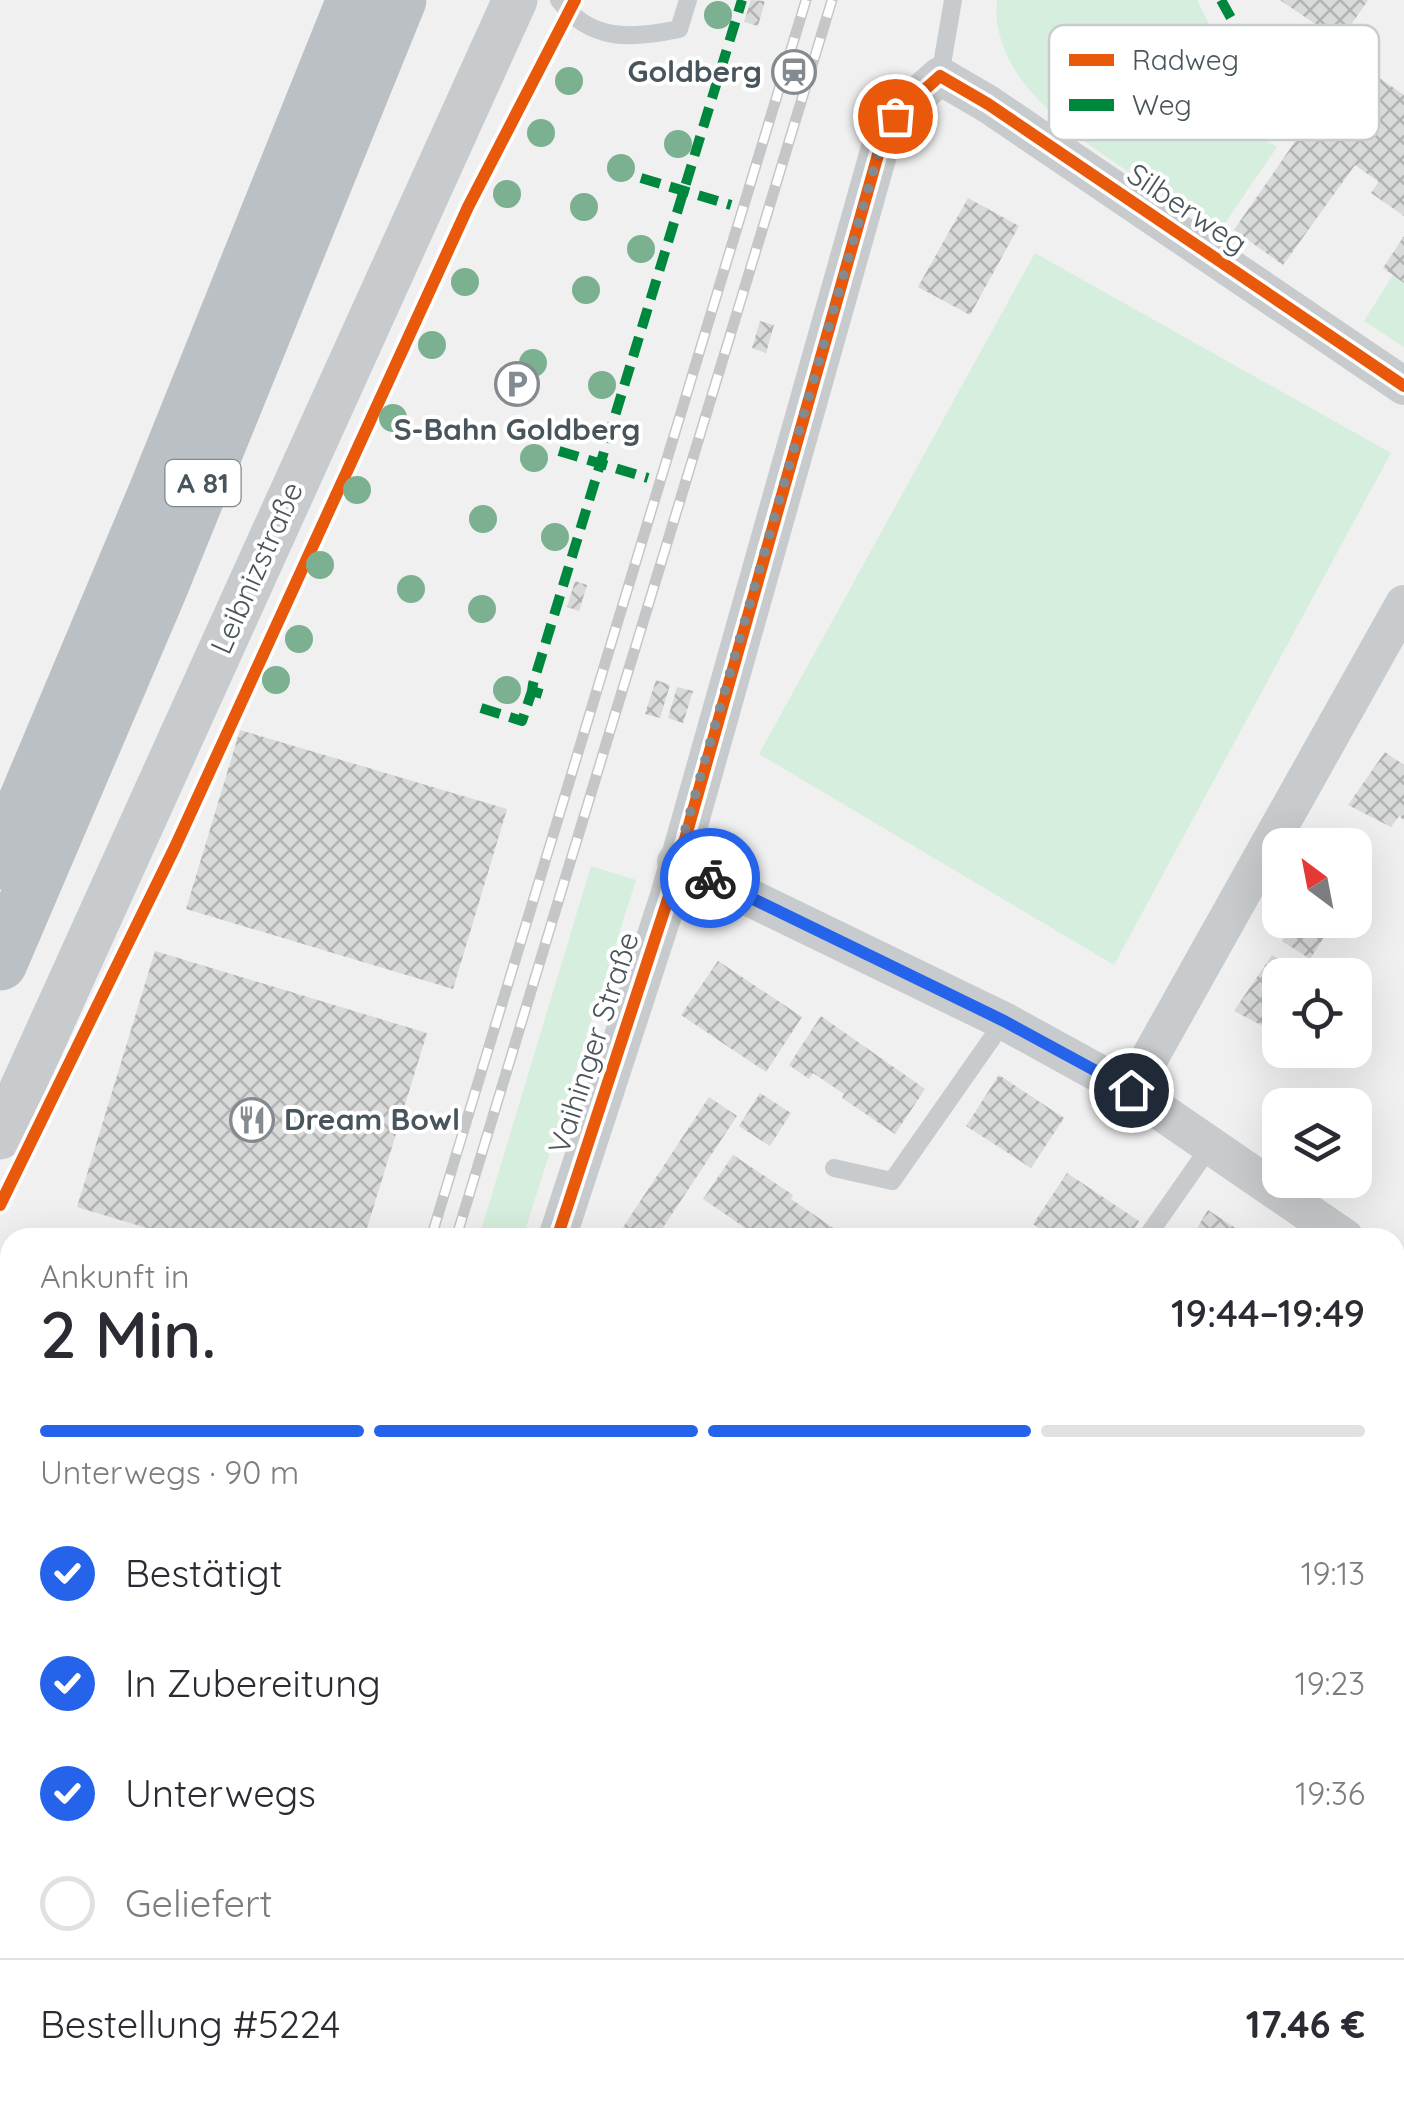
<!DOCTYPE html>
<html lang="de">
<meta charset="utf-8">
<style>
:root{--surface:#fff;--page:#f2f2f3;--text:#2b2b33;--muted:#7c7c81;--line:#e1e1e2;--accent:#2563eb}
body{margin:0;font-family:Quicksand,sans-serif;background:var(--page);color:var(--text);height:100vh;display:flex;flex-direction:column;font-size:38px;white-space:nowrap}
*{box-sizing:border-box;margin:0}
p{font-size:32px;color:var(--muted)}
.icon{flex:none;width:55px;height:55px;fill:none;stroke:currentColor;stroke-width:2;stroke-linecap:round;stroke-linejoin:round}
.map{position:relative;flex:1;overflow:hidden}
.sheet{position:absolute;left:0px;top:1228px;width:1405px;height:882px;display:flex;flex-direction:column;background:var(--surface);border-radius:30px 30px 0 0;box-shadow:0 10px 40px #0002}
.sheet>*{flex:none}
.needle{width:65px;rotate:328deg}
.buttons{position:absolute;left:1262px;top:828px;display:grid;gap:20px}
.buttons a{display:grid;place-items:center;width:110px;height:110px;border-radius:20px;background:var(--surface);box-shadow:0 10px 40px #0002;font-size:50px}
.pin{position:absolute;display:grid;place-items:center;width:85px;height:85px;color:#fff;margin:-42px;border:5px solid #fff;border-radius:50%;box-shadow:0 2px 10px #0007}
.courier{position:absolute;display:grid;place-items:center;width:100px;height:100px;margin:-50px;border:8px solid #2563eb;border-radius:50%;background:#fff;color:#222;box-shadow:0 2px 12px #0007}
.headline em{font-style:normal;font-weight:600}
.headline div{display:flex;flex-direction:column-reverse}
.headline{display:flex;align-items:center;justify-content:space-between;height:170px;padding:0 40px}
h1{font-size:65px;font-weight:600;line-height:75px}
.bar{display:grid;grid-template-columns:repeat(4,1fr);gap:15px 10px;align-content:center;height:120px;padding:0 40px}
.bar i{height:12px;border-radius:8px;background:var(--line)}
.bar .on{background:var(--accent)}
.bar p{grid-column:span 4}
.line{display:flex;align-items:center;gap:25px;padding:0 40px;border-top:2px solid var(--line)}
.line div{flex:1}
ol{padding:0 40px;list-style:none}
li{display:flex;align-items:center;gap:30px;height:110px}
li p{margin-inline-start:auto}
li .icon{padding:10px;border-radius:50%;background:var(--accent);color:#fff;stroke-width:4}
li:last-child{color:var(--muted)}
li i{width:55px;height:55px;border:5px solid var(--line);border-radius:50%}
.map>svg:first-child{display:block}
</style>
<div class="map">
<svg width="1404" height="2109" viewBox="0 0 1404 2109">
<defs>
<pattern id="building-cross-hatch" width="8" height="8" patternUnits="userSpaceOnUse" patternTransform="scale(2.5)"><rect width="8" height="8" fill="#d8d9d9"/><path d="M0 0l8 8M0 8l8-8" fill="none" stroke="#b1b3b3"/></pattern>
</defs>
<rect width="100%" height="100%" fill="#f1f0f0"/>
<path fill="#d6eedd" d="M997 0H1197L1231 68 1216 112 1277 147 1221 229C1148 181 985 103 997 0Z
M1035 253 1391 453 1114 965 759 754Z
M1393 275 1404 283V347L1364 321Z
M591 866 636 880 523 1237H479Z"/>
<path fill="url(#building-cross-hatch)" d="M751 0 765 1 758 26 744 22Z
M1280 0H1368L1340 41Z
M1352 59 1404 95V216L1371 193 1379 182 1355 165 1283 265 1234 230Z
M968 198 1019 226 970 315 918 287Z
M1404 236V283L1383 268Z
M760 321 774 325 766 353 752 348Z
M575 581 587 585 579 611 567 607Z
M656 680 670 685 660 718 645 714Z
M677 687 693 691 683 723 668 718Z
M240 730 507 809 453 989 186 909Z
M1385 752 1404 765V820L1399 816 1391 827 1348 805Z
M1296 920H1335L1310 959 1282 941Z
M155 951 427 1033 364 1238H180L77 1207Z
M1272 955 1300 975H1280L1278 1034 1234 1011Z
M718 961 802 1017 766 1072 681 1015Z
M1355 990 1373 1003 1355 1029Z
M821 1016 925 1089 895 1134 842 1098 844 1094 813 1073 809 1079 789 1065Z
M1318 1050H1348L1338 1064Z
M999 1075 1064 1118 1031 1168 966 1126Z
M760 1093 791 1113 770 1146 739 1126Z
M709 1097 737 1116 656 1238 639 1230 634 1238H616Z
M1355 1144 1370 1159 1355 1172Z
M733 1155 793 1195 791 1199 848 1238H760L703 1199Z
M1067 1173 1139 1221 1129 1238H1052L1033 1224Z
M1208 1210 1251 1238H1191Z
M0 1384 10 1387V1952L0 1949Z
M1404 1430V1538L1395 1530V1440Z
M1395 1729 1404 1735V1798L1400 1803 1395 1800Z
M1395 1929 1404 1933V1981L1395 1976Z
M321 2100H424L422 2109H319Z
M601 2100H673L670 2109H599Z
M695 2100H715L711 2109 692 2106Z
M719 2100H764L784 2109H715Z
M1073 2100H1284L1299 2107 1302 2100H1314L1334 2109H1092Z"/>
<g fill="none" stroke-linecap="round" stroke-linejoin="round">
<path stroke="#c8cbcd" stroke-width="18" d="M559 0C590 42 632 39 679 29L688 0
M940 76 953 0
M834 1168 892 1181 1004 1021
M1146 1238 1211 1145
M1395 1388 1404 1376
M1395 1561 1404 1568
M0 2074 10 2077
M63 2109 66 2100
M88 2109 91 2100"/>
<path stroke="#c8cbcd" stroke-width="38" d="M676 862 1004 1021 1131 1091 1345 1238
M1131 1091 1404 604
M557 1238 669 896 881 144 895 116 940 76 988 104 1404 386
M1395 1272 1404 1279
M1395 1625 1404 1619
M837 2100 852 2109
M265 2109 268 2100
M891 2109 899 2100"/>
<path stroke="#c8cbcd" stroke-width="45" d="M0 1137 515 0"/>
<path stroke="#bbc0c4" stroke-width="55" d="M0 862 155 494 354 0
M0 963 159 591 399 0"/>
<g stroke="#c4c6c7" stroke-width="11">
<path id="rail" d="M431 1238 806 0
M456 1238 832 0
M167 2109 170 2100
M190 2109 192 2100"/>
</g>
<use href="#rail" stroke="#fff" stroke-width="8" stroke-dasharray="22" stroke-linecap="butt"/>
<path stroke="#00873e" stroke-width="10" stroke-dasharray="20 10" stroke-linecap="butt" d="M1221 0 1236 27
M641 178 731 205
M559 451 648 478
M542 694 532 691 533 684 742 0
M481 708 522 721 532 691"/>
<g stroke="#fff" stroke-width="19">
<path id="cycleway" d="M0 1205 175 847 468 207 575 0
M557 1238 669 896 881 144 895 116 940 76 988 104 1404 386"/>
</g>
<use href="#cycleway" stroke="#e8590c" stroke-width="12"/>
</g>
<g fill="#7bb090">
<circle cx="718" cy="15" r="14"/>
<circle cx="569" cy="81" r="14"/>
<circle cx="541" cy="133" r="14"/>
<circle cx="678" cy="144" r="14"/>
<circle cx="621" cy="168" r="14"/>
<circle cx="507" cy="194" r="14"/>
<circle cx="584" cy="207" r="14"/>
<circle cx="641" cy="249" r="14"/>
<circle cx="465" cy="282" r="14"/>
<circle cx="586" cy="290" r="14"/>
<circle cx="432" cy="345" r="14"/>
<circle cx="533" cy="363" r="14"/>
<circle cx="602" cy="385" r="14"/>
<circle cx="393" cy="418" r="14"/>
<circle cx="534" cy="458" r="14"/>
<circle cx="357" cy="490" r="14"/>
<circle cx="483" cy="519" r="14"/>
<circle cx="555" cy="537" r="14"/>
<circle cx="320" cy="565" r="14"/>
<circle cx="411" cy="589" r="14"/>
<circle cx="482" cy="609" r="14"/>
<circle cx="299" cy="639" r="14"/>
<circle cx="276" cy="680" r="14"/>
<circle cx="507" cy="690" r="14"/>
</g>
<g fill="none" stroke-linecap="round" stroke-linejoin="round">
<path stroke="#838b90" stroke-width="10" stroke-dasharray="0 18" d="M710 878 676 862 881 144 895 116"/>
<path stroke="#2563eb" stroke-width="12" d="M710 878 1004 1021 1131 1090"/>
</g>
<defs>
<g id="station-ring" transform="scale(2.25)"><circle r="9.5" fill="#fff" stroke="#838b90" stroke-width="1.5"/><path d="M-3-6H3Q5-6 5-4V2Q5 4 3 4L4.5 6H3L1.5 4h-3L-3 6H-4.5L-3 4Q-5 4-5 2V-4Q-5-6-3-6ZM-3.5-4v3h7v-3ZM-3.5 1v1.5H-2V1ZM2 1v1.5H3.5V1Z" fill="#838b90"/></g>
<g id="parking-ring" transform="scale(2.25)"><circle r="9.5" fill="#fff" stroke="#838b90" stroke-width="1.5"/><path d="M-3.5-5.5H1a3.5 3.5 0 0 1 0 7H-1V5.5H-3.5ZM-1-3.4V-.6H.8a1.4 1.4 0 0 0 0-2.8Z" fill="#838b90"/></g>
<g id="restaurant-ring" transform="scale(2.25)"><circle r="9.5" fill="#fff" stroke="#838b90" stroke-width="1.5"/><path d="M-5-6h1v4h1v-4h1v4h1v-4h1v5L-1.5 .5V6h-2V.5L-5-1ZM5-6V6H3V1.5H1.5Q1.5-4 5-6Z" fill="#838b90"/></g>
</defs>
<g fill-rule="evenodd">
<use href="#station-ring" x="794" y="72"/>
<use href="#parking-ring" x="517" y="384"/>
<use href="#restaurant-ring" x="252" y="1120"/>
</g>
<g text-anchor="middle" stroke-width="8" stroke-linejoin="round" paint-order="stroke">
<rect fill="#fff" stroke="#7f888d" stroke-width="2.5" x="165.5" y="460" width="75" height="46" rx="8"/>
<g font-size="28" font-weight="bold" fill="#48555c">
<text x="203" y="493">A 81</text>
</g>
<g font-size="30" font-weight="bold" fill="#48555c" stroke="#fff" text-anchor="end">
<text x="762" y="82">Goldberg</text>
<text x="517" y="440" text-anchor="middle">S-Bahn Goldberg</text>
<text x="284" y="1130" text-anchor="start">Dream Bowl</text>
</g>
<g font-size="30" fill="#48555c" stroke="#fff">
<text transform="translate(1187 209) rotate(34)" y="10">Silberweg</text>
<text transform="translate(257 568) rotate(-66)" y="10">Leibnizstraße</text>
<text transform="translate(594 1043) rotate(-72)" y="10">Vaihinger Straße</text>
</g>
</g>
<rect x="1049" y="25" width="330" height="115" rx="15" fill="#fff" stroke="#c8ccce" stroke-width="2.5"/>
<rect x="1069" y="54" width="45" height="12" fill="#e8590c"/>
<rect x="1069" y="99" width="45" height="12" fill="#00873e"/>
<g font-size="28" fill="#48555c">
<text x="1132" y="70">Radweg</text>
<text x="1132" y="115">Weg</text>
</g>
</svg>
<div class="buttons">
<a><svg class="needle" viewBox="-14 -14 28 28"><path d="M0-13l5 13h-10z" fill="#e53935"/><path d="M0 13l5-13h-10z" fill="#7c7c81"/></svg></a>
<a><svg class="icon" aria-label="locate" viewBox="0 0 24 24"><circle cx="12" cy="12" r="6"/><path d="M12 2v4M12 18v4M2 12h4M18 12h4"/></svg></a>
<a><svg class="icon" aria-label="layers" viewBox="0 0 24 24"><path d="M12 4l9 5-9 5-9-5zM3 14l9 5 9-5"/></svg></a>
</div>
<div class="pin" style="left:895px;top:116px;background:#ea580c"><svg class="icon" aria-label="bag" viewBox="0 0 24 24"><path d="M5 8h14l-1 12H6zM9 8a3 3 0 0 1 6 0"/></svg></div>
<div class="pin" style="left:1131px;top:1090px;background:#1f2937"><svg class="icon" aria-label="home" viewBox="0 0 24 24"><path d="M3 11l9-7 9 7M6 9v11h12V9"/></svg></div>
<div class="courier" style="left:710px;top:878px"><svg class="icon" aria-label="bike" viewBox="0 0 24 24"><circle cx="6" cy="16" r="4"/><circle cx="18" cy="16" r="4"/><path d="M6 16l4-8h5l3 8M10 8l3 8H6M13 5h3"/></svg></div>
<section class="sheet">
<div class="headline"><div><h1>2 Min.</h1><p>Ankunft in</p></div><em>19:44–19:49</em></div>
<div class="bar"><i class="on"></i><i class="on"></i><i class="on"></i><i></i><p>Unterwegs · 90 m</p></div>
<ol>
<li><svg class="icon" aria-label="check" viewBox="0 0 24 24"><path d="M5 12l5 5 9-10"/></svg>Bestätigt<p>19:13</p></li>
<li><svg class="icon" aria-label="check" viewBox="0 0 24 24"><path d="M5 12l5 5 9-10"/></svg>In Zubereitung<p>19:23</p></li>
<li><svg class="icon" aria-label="check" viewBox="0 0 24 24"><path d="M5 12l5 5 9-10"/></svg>Unterwegs<p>19:36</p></li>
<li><i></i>Geliefert</li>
</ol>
<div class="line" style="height:130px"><div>Bestellung #5224</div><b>17.46 €</b></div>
</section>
</div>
